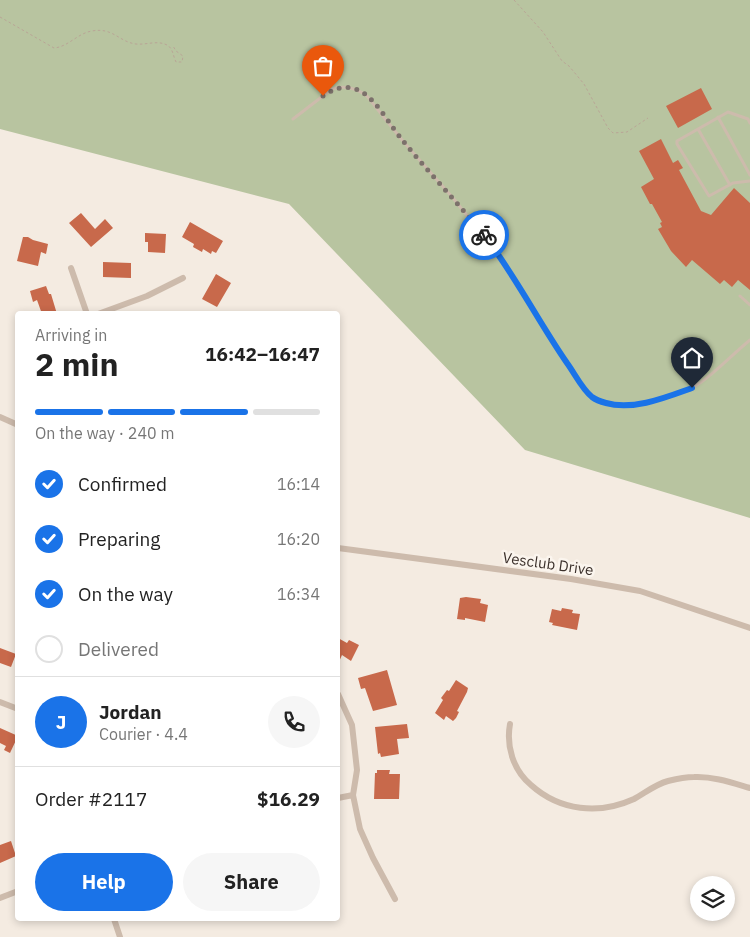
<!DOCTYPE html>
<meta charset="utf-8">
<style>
:root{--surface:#fff;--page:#f6f6f6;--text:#222;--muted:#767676;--line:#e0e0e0;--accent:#1a73e8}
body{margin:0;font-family:"IBM Plex Sans",sans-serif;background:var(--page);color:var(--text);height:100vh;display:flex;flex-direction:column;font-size:19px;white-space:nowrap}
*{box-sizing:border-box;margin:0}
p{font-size:16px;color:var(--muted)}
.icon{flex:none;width:28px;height:28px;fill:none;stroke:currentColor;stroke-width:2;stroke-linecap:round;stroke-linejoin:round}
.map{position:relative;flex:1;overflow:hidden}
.side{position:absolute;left:15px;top:311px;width:325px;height:610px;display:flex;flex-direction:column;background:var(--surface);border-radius:5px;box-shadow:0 2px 8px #0003}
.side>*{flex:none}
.buttons{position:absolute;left:690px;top:876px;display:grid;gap:10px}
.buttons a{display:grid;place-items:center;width:45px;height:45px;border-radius:50%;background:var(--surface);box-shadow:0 2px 8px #0003;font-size:25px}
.pin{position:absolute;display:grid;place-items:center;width:42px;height:42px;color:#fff;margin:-51px -21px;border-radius:50% 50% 50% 0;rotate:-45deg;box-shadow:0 0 5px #0007}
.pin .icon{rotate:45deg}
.courier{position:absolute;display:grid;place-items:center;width:50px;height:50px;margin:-25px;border:4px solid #1a73e8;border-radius:50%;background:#fff;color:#222;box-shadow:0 1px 6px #0007}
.summary em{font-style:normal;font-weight:700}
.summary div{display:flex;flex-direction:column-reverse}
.summary{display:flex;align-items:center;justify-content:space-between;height:85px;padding:0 20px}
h1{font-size:32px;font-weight:700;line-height:38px}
.bar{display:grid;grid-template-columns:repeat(4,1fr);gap:8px 5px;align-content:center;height:60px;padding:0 20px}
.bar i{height:6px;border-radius:4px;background:var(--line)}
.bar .current{background:var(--accent)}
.bar p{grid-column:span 4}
.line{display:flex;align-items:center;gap:12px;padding:0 20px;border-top:1px solid var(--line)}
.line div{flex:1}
.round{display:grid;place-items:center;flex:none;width:52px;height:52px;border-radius:26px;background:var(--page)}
ol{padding:0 20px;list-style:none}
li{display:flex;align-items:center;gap:15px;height:55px}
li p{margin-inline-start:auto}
li .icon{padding:5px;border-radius:50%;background:var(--accent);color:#fff;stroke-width:4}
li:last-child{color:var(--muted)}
li i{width:28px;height:28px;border:2px solid var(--line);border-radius:50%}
.action{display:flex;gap:10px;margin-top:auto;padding:10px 20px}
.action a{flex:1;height:58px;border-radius:30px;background:var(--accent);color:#fff;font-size:20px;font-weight:700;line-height:58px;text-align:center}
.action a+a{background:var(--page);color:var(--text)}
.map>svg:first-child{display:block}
</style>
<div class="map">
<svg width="750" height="937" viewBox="0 0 750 937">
<rect width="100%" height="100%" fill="#f4ebe1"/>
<path fill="#b8c4a0" d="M0 0H750V518L525 450 289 204 0 129Z"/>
<path fill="#c8694b" d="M701 88 712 109 678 128 666 106Z
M661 139 673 163 678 160 683 168 679 170 701 211 711 215 734 188 750 203V290L738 280 732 287 724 280 720 284 692 260 686 267 671 251 658 229 662 227 660 223 662 222 652 204H650L641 187 654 179 639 151Z
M81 213 95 229 105 219 113 228 91 247 69 223Z
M190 222 223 241 216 253 212 251 211 254 203 249 202 252 193 247 194 244 182 237Z
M145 233 166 234 165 253 148 252V242H145Z
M23 237H28L33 240 48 244 46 254 41 252 38 266 17 261Z
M103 262 131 263V278L103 277Z
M216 274 231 283 217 307 202 299Z
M46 286 49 294H51L57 314H42L37 300 33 302 30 291Z
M466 597 481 599 480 603 488 605 485 622 465 618V620L457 619 460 598Z
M562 608 573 610 572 613 580 614 577 630 552 625 553 623 549 622 552 609 561 611Z
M338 638 347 643 349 640 359 645 351 661 342 655 338 664Z
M0 648 16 654 11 667 0 663Z
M387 670 397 705 373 711 365 688 361 689 358 678Z
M456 680 468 688 467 692 457 711 459 712 456 718 453 721 446 716 444 720 435 713 443 700 441 698 447 690 449 691Z
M407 724 409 738 397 739 399 754 381 757 380 753 378 754 375 727Z
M0 728 18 736 10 753 4 750 6 746 0 743Z
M377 770H390L389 774H400L399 799H374L375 773H377Z
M11 841 16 856 0 863V845Z"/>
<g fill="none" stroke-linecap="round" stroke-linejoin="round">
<path stroke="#b9a596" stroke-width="1" stroke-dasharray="2.5 2.5" stroke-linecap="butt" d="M514 0 543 32 562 61 569 66 584 84 608 128 613 133 627 132 648 118
M0 17 54 48C68 47 78 33 92 31 113 27 119 42 136 44 147 45 157 40 167 45 173 48 173 56 176 62H182L183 56 176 51 173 46"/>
<path stroke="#cdbbac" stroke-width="3" d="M718 117 750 175
M293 119 332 89C345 85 356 88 367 96L402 140 453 198 489 243 584 388C591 395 597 400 606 403 627 409 682 395 700 383 717 371 733 354 750 340
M750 123 748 119 728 112 677 141V144L709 196 733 183 750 181
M698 129 730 185
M740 296 750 305"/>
<path stroke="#cdbbac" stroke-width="6" d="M71 268 87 314
M98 314 147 296 183 278
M0 417 18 425
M338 548 571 579 640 591 750 628
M338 694 352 725 357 770 353 795 360 829 373 858 395 899
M0 702 18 709
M510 724C506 746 513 770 531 785 560 811 599 815 634 799 645 793 656 784 668 781 676 779 686 777 694 777 713 776 733 783 750 788
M338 798 353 795
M0 898 18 891
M114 919 120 937"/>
</g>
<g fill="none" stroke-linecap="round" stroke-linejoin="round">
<path stroke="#7c716b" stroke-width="5" stroke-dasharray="0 9" d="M323 96C336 87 348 84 362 92 378 102 391 127 404 142 430 174 458 203 484 235"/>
<path stroke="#1a73e8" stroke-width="6" d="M484 235C515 275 538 321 567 363 575 374 582 389 592 397 596 400 602 402 606 403 633 411 667 397 692 388"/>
</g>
<g text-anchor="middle" stroke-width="5" stroke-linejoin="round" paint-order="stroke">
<g font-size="15" fill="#3b302b" stroke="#fbf5ee">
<text transform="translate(548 564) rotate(8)" y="5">Vesclub Drive</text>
</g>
</g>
</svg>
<div class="buttons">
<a><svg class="icon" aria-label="layers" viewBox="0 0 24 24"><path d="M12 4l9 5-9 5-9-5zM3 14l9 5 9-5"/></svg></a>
</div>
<div class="pin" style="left:323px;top:96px;background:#ea580c"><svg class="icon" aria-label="bag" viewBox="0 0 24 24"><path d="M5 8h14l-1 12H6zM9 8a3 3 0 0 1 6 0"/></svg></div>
<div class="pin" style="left:692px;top:388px;background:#1f2937"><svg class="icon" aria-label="home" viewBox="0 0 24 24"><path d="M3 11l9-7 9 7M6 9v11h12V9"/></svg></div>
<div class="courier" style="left:484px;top:235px"><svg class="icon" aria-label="bike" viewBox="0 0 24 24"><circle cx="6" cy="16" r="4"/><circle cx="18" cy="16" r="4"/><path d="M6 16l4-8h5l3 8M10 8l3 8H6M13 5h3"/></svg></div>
<section class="side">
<div class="summary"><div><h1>2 min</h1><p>Arriving in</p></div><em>16:42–16:47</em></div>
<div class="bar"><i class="current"></i><i class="current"></i><i class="current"></i><i></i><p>On the way · 240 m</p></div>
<ol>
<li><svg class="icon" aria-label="check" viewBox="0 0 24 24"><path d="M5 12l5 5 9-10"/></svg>Confirmed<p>16:14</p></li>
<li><svg class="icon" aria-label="check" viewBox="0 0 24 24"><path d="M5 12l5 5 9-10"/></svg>Preparing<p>16:20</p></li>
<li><svg class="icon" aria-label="check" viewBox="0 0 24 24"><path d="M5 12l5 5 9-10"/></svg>On the way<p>16:34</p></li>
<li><i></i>Delivered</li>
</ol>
<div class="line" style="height:90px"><b class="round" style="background:var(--accent);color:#fff">J</b><div><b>Jordan</b><p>Courier · 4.4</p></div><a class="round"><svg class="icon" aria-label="phone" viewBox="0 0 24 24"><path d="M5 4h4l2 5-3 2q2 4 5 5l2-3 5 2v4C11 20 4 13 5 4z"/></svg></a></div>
<div class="line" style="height:65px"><div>Order #2117</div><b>$16.29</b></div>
<div class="action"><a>Help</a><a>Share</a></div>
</section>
</div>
